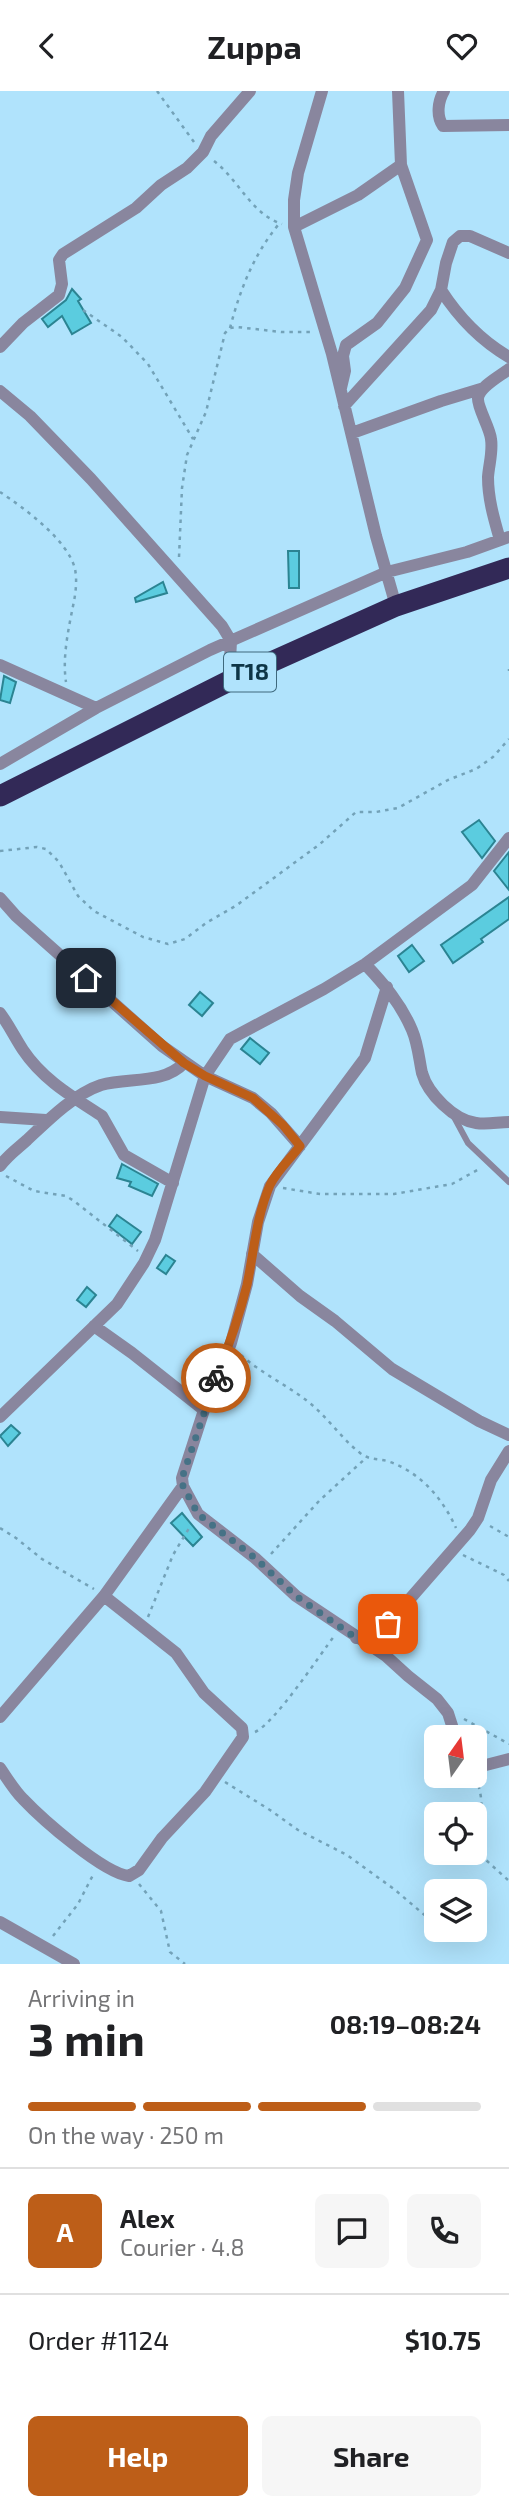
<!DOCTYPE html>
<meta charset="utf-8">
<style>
:root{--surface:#fff;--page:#f6f6f6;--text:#202124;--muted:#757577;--line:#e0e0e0;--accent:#bd5e18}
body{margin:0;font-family:"Exo 2",sans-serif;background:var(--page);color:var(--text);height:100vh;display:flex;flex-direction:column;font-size:26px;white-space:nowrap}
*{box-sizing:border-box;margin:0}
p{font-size:23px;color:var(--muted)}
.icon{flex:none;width:38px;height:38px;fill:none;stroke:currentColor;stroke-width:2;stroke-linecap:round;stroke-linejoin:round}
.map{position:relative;height:1873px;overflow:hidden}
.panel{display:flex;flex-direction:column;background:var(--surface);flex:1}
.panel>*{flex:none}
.needle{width:46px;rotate:14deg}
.tools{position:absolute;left:424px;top:1634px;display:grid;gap:14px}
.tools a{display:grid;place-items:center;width:63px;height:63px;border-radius:10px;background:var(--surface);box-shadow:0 7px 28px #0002;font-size:35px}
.pin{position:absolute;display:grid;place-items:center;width:60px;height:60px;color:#fff;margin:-30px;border-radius:14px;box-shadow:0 4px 10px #0006}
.courier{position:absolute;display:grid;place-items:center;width:70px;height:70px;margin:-35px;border:5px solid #bd5e18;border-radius:50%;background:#fff;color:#222;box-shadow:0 2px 9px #0007}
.overview em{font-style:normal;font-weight:700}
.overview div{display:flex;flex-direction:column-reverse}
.overview{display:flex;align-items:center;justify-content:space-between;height:119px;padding:0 28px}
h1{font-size:46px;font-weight:700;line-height:52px}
.bar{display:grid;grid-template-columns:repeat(4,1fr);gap:10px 7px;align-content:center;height:84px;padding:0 28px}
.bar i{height:9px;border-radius:5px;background:var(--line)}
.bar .current{background:var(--accent)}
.bar p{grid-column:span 4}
.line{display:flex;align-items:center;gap:18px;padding:0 28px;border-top:2px solid var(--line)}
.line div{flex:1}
.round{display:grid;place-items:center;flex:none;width:74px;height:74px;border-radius:10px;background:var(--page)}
.primary-button{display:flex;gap:14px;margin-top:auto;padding:14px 28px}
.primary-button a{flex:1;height:80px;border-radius:10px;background:var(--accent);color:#fff;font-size:28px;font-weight:700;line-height:80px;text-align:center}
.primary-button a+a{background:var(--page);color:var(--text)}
header{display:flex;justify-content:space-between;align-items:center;height:91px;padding:0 28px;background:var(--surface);font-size:32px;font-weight:700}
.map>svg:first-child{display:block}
</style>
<header><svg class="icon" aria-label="back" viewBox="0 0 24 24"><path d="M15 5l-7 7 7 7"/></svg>Zuppa<svg class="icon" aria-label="heart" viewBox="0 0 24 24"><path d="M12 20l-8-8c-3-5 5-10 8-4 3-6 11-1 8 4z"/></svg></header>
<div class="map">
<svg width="509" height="1873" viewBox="0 0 509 1873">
<rect width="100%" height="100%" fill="#b0e3fc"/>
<path fill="#5bccdf" stroke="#2b8492" stroke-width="2" d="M72 198 81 208 78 210 91 232 72 243 62 225 48 236 42 228 66 209Z
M288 460H299V497H289Z
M163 491 167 502 136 511 135 507Z
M4 585 16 591 10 612 0 609Z
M479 729 495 750 482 767 462 741Z
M509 761V799L494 780Z
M509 806V828L481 848 483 851 453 872 441 854Z
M412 854 424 870 409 881 398 865Z
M200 901 213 912 202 925 189 914Z
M250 947 269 962 260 973 241 958Z
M122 1073 158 1093 152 1105 129 1095 131 1091 117 1087Z
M117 1124 141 1141 132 1153 109 1135Z
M166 1164 175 1170 166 1183 157 1177Z
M87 1196 96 1204 86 1216 77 1209Z
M11 1334 20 1342 8 1355 0 1345Z
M182 1422 202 1446 193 1455 171 1432Z"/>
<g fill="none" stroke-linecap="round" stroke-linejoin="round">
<path stroke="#73a2b8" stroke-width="2.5" stroke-dasharray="3.5 5" stroke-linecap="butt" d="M157 0 194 51
M214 70C239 89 251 123 282 133
M83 219 122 246 148 273 193 348
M230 237C240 199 253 165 278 134
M0 401C24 417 68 449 75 478 77 488 76 500 74 510 69 536 62 565 66 591
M179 466 182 397 187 364 206 321 225 242 230 237 237 236 281 241H314
M509 578V580
M0 760 37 756 46 758 59 771 78 805 94 820 143 846 168 853 185 848 206 832 237 814 320 753 356 721H376L398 717 448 689 476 678 493 666 509 648
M6 1085 34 1100 66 1105 74 1110 138 1160
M283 1097 320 1103H394L452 1093 481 1077
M241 1264C262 1283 289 1295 311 1313 329 1328 342 1348 360 1362 370 1370 380 1367 390 1371 421 1382 443 1408 456 1437
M490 1435 509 1446
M0 1437 16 1447 42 1468 94 1498
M271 1463 319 1410 367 1366
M463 1464 504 1484 509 1490
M148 1526 173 1464 191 1434
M464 1628 509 1653
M255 1641C275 1632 319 1565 335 1544
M225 1691 270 1719 298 1739 347 1764 394 1798 435 1833
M474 1739C484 1717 483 1710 476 1686
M474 1758 509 1790
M139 1793 161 1820 170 1861 185 1873
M53 1845 78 1813 93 1784"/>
<path stroke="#89869e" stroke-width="6" d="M454 1026 468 1052 509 1091"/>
<path stroke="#89869e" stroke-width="12" d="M322 0 298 82 294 109V136L332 263 376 445 396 515
M444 0C438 10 436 25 443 35L509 34
M294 136 358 104 401 74
M441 199C459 227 480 249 509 266
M0 256 23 232 59 204 62 193 59 169 63 163 136 117 161 94 187 77 203 61 211 45 250 0
M341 297 345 280 343 265 346 254 377 232 405 197 427 149 401 74 398 0
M0 300 30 325 91 388 222 535 231 550 229 590
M344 315 431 219 441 199 446 172 453 151 460 145H470L509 162
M352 342 441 310 484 297
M500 449C494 428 488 408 488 386 489 373 493 361 491 348 490 337 477 316 478 307 479 296 500 285 509 278
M0 574 96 617
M0 673 96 617 210 559 387 481 467 461 509 446
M0 807 16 825 162 955 205 985 253 1007 271 1022 300 1055
M365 873C384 893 401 913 412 939 418 953 419 968 422 982 428 1003 454 1029 476 1032 487 1034 498 1031 509 1031
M0 922C9 934 15 947 23 959 43 989 73 1006 102 1025L124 1064 173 1092
M0 1026 46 1029
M0 1075C8 1064 17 1058 27 1049 47 1030 74 1003 101 994 129 986 163 994 184 972
M252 1163 300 1205 335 1230 392 1278 479 1330 509 1344
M94 1235 132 1262 204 1319 182 1387 183 1395 198 1423 255 1467 296 1505 386 1565 408 1585 437 1608 448 1622 456 1647
M204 1319 231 1252 247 1193 258 1131 270 1095 365 967 387 896
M0 1326 117 1213 144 1172 155 1149 205 985 230 948 324 898 365 873 472 794 509 747
M356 1547 373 1543 388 1533 470 1439 478 1427 491 1389 509 1360
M0 1626 104 1505 183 1395
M474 1674 482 1675 509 1668
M0 1677C7 1687 14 1699 23 1708 42 1728 103 1782 129 1785L139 1779 162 1747 205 1701 243 1646 242 1637 204 1602 176 1562 104 1505
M0 1831 74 1873"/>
<path stroke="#322957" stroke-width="21" d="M0 705 229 590 396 515 509 477"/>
</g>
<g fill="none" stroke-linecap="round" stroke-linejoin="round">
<path stroke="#467286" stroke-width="7" stroke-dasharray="0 12.6" d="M216 1287 182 1387 183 1395 198 1423 255 1467 296 1505 356 1547 373 1543 388 1533"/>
<path stroke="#bd5e18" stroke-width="9" d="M86 887 184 972 205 985 253 1007 283 1034 300 1055C290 1068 277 1080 270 1094 256 1126 254 1161 247 1194 239 1226 228 1257 216 1287"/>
</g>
<g text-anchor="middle" stroke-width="6" stroke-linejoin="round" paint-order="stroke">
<rect fill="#b0e3fc" stroke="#3e697d" stroke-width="2" x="224" y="561.5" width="52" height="39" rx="5"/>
<g font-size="23" font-weight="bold" fill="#0d3546">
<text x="250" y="589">T18</text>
</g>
</g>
</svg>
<div class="tools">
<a><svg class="needle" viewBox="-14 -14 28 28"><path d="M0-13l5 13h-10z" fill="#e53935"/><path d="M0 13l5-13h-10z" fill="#757577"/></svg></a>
<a><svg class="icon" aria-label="locate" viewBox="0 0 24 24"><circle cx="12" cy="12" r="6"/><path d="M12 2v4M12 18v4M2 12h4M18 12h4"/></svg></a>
<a><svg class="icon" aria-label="layers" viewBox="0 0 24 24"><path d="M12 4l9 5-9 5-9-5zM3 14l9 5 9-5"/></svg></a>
</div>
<div class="pin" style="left:388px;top:1533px;background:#ea580c"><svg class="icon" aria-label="bag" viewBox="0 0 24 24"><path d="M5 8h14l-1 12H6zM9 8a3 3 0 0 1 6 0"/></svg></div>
<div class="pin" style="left:86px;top:887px;background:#1f2937"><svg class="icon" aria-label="home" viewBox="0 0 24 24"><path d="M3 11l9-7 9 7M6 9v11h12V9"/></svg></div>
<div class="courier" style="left:216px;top:1287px"><svg class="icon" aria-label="bike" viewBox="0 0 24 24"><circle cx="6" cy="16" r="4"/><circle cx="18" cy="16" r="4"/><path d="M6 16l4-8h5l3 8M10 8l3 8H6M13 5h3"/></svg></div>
</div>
<section class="panel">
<div class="overview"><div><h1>3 min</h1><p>Arriving in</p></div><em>08:19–08:24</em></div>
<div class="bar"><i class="current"></i><i class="current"></i><i class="current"></i><i></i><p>On the way · 250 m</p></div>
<div class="line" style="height:126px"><b class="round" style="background:var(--accent);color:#fff">A</b><div><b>Alex</b><p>Courier · 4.8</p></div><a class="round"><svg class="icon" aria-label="chat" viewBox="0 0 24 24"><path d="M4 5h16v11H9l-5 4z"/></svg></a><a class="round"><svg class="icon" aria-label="phone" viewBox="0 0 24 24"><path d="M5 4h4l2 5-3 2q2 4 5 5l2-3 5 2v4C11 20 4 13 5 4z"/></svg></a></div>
<div class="line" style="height:91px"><div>Order #1124</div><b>$10.75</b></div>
<div class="primary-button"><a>Help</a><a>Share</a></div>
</section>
